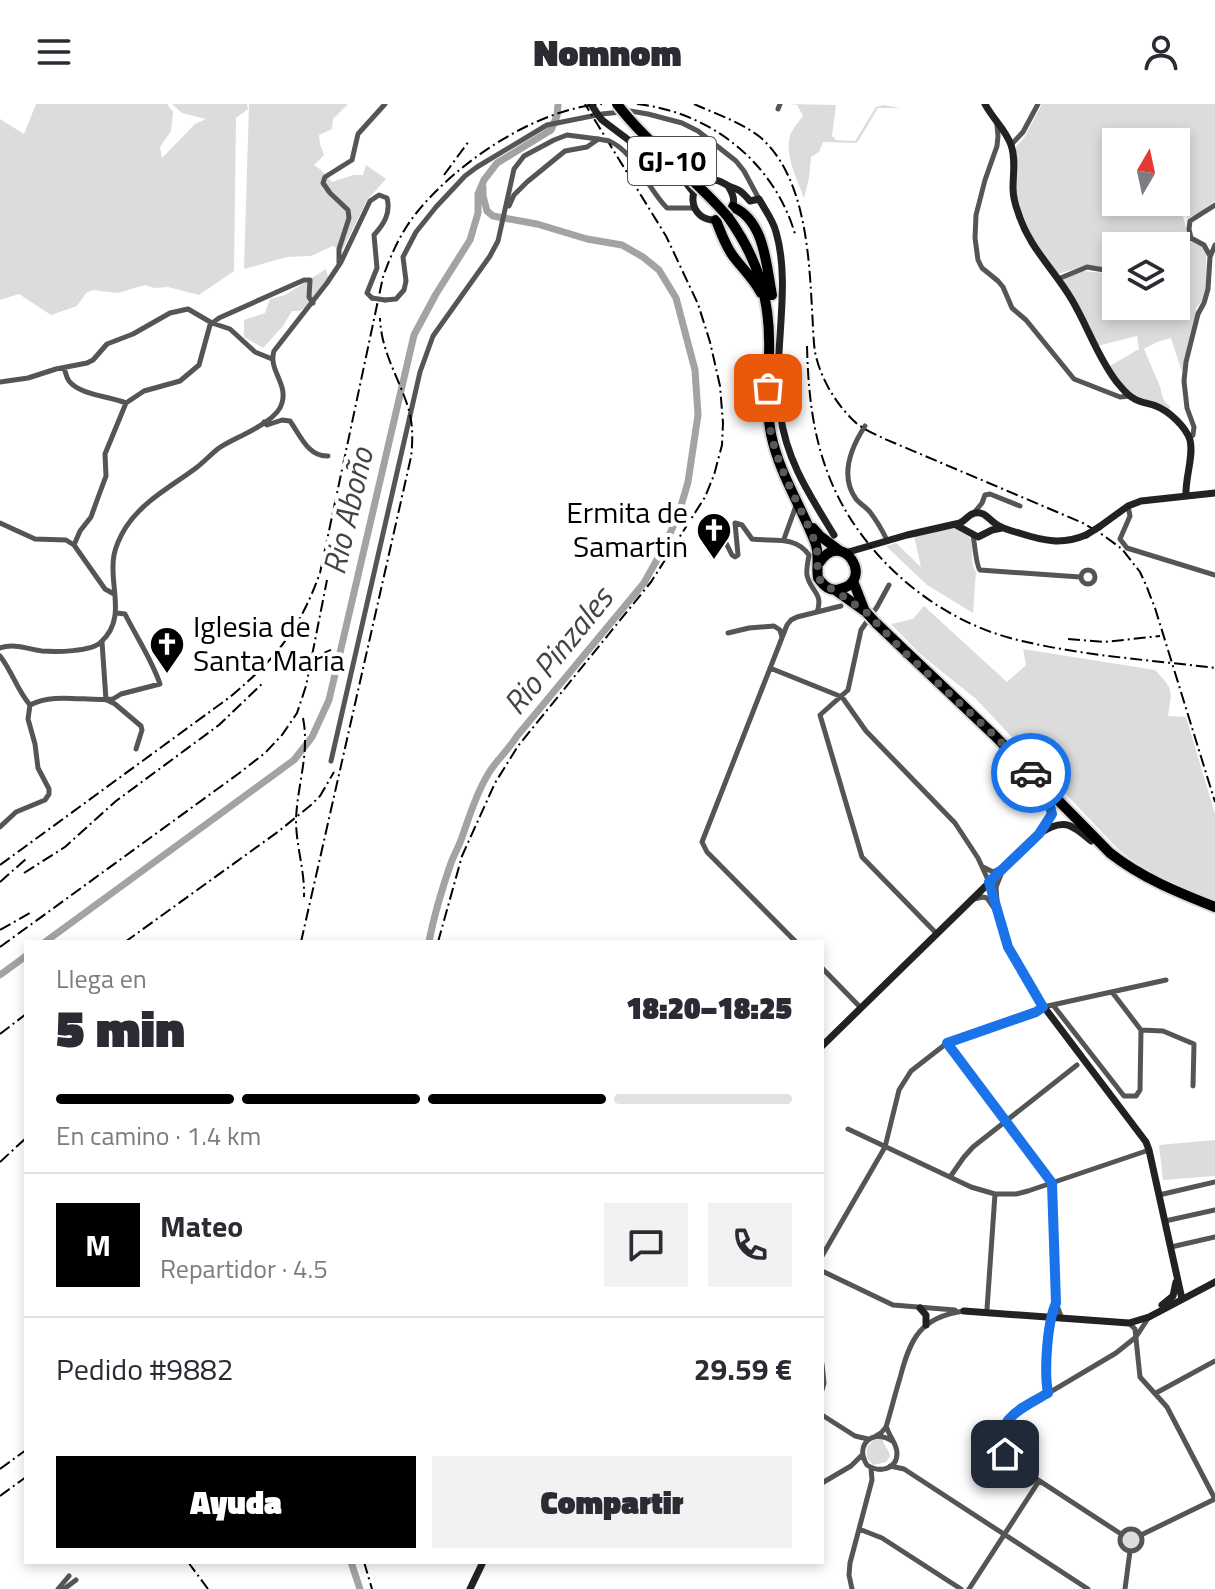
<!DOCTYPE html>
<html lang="es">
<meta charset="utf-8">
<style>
:root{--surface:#fff;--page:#f2f2f3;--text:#2b2b33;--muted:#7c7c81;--line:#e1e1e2;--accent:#000}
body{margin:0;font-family:"Titillium Web",sans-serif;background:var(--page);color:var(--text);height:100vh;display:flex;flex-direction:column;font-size:30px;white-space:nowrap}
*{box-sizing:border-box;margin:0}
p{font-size:26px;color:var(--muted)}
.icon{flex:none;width:44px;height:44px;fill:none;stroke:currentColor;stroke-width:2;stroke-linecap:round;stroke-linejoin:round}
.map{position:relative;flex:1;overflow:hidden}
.side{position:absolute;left:24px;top:836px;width:800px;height:624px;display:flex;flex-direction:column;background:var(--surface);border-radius:0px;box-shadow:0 4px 12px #0003}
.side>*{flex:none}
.needle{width:52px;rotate:9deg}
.fabs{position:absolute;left:1102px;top:24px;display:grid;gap:16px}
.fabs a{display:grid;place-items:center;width:88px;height:88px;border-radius:0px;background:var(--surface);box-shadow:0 4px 12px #0003;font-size:40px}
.pin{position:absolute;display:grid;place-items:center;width:68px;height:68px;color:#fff;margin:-34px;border-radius:16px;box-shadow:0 4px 12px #0006}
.courier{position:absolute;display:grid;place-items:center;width:80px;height:80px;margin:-40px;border:6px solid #1a73e8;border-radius:50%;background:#fff;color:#222;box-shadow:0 2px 10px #0007}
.headline em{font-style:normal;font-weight:800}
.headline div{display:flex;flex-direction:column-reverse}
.headline{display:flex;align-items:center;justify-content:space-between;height:136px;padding:0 32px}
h1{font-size:52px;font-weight:800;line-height:60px}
.bar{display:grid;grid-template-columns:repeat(4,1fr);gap:12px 8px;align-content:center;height:96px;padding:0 32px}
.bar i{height:10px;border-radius:6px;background:var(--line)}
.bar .on{background:var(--accent)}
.bar p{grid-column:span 4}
.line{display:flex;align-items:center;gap:20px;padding:0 32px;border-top:2px solid var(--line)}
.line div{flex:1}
.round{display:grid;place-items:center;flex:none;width:84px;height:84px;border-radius:0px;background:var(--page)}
.action{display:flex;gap:16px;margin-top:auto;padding:16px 32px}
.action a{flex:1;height:92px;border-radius:0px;background:var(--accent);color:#fff;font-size:32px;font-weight:800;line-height:92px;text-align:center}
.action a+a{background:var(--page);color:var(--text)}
header{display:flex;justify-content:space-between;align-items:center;height:104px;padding:0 32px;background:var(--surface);font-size:36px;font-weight:800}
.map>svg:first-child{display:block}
</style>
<header><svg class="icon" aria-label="menu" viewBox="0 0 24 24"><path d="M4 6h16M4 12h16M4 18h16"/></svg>Nomnom<svg class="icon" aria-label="person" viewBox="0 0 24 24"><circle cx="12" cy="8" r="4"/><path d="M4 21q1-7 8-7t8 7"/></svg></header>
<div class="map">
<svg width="1215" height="1485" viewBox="0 0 1215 1485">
<rect width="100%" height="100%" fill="#fff"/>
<path fill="#dcdcdc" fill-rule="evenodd" d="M36 0H167L173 8 171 27 160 43 162 54 195 20 206 15 182 9 172 0H247L248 5 236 14 234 167 199 191 168 183 154 184 145 181 118 189 93 186 86 189 77 202 51 211 19 190 0 196V15L24 30Z
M249 0H348L333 15 332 25 319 31 320 40 324 51 314 61 321 66 332 78 353 71H363L366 61 386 75 367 96 342 147 333 142 311 152 287 153 244 165Z
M788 0 836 1 832 32 836 36 855 37 876 3 883 1 900 4H878L857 39 823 38 819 48 811 53 809 74 804 94C797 75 783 49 791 29 794 23 799 17 803 12L797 1Z
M1042 0H1215V97L1197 110 1187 114 1185 106H1181L1189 133 1172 139 1173 142H1116V166L1087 161 1058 170 1031 132 1015 89 1016 43 1024 34ZM1116 38H1176V98H1116Z
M1191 136 1202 142 1206 148 1207 181 1202 197 1195 205 1197 206 1182 268 1171 234 1157 238 1144 245 1161 285C1161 292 1165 299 1171 303L1168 305C1160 297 1154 300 1143 296 1127 291 1119 276 1110 262L1139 245 1137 232 1097 242 1062 176 1083 167 1116 170V202H1176V146L1186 137Z
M326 165 328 173 306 203 299 207H292L283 222 263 244 244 233V216L265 209 270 195 285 191Z
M952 424C983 428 966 451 976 468L973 509 927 481 886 442 896 439 921 463 914 432Z
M924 502 1007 578 1026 561 1023 545 1155 566C1174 586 1172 585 1168 612L1186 613 1215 710V797C1180 781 1147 770 1117 744L976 595 919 549 891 520 913 515Z
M1215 1036V1072L1163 1076 1159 1041Z
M883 1335C882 1341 889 1344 890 1352L886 1358 873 1361 867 1354V1343L874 1336Z
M1122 1436a9 9 0 1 1 18 0a9 9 0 1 1-18 0Z"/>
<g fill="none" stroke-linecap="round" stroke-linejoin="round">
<path stroke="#a3a3a3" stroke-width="7" d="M45 838 294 656 312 633 329 596 414 231 436 190 470 136 478 109V90L484 76 497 59 551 26 557 12 558 0
M429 838C434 811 442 785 451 759 454 751 458 744 461 736 469 714 475 692 487 672 495 657 508 647 517 632L644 479 664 443 679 409 688 378 698 311 695 266 676 194 659 166 643 153 622 141 587 135 537 120 493 112 487 107 483 92V83
M0 871 26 852
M351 1458 360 1485"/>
<g stroke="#dbdbdb" stroke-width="14">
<path id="highway" d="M733 103C765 117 766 161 772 191
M728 113C759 156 771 198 769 251 768 277 766 304 771 330 779 369 801 402 815 438 820 450 816 462 818 474 824 482 830 488 840 485 876 477 842 423 819 459
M716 116C721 129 725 141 733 152 742 164 754 175 761 189
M813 424 820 432 840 447
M853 477 864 505
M835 486 866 508
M876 519 994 631 1110 749C1142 774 1177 788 1215 803"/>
</g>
<path stroke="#555" stroke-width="5" d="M778 5 780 0
M997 21 998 32 997 42 985 76 976 111 975 134 978 156 982 164 998 177 1003 183 1012 204 1026 216 1074 275 1120 293 1130 292
M609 37C634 47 648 85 667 104H694
M1011 41 1023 28 1038 0
M509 102 514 91 527 78 565 47 587 43 597 36
M1191 134 1189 125 1190 117 1215 101
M1191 134 1204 141 1210 152
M1176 142 1180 138 1191 134
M339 159V145L349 114 348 106 330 89 323 79 325 73 352 56 358 30 385 0
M1058 175 1087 163 1116 168
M385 196 396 195 404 186 406 177 403 153 416 128 436 103 465 72 477 63 547 21 602 10 630 7 648 10 682 19 698 27 736 57 744 67 759 95
M64 264C66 269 66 273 69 277 80 291 109 292 126 299
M0 278 28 274 56 265 87 259 93 256 107 240 133 230 170 209 188 205 212 219 230 225 255 248 272 255
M126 299 144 287 180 277 199 261 210 221 219 214 304 176H310L309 193 313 199
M264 318 267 321 282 316 290 317C300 331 308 353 328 352
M865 322C852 342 839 371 856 395 860 400 866 403 870 408 877 417 882 426 887 436
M1189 334 1193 331 1194 323 1187 304 1184 277 1186 258 1198 210 1204 199 1208 185 1210 153 1215 141
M1128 402 1130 412 1120 435 1127 444 1215 471
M974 409 982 399 985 391 990 390 1020 402
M0 419 35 435 66 436 74 441 105 485 114 490
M973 432C975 440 976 462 980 466L1080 473
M784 435 797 399
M74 441 80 427 91 413 96 399 106 372 105 350 126 299
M712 451 715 437 720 432 723 433 732 451 735 453 738 451 735 419 742 421 752 435C773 438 795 431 809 451 808 457 806 466 807 471 810 487 824 489 817 508
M1081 473a7 7 0 1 1 14 0a7 7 0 1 1-14 0Z
M889 481 877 503 861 526 848 586 820 611 862 753 937 830
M728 529 749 524 774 522 780 526 782 533
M102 538 106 596
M0 544C14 539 28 545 42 547 56 548 91 548 101 538 128 514 108 480 114 451 116 441 121 431 126 423 143 397 172 382 196 364 204 358 211 350 219 344 235 333 277 319 282 299 288 279 268 266 274 247L327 179 341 158 370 97 379 91 387 94C391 109 384 120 374 131L377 164 367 189 372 194
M0 552C12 567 17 586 30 601
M770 564 842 593 866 627 955 719 978 754 989 778
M107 596 115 600 141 622 142 626 136 645
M331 657 420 268 433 232 490 152 498 137 514 65 524 52 554 36 567 31 598 35
M0 723 16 708 45 696 49 690V685L38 664 35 640 28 615 30 601C54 588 87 598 113 595L121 590 160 580C152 556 137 534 125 510L117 509
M983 763 993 768 1003 763
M974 795 983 793 987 794 994 804
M997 797 996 783 1002 768
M796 838 707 748 702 738 787 521 791 516 797 513 841 502
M822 864 861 904
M1053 901 1124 992H1136L1140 986 1141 926 1112 888
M1141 926 1163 927 1194 940 1193 982
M947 939 1052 1079 1056 1199 1062 1215
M848 1025 971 1083 995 1090H1016L1028 1087 1149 1046
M950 1073 964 1053 973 1043 1077 961
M1159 1091 1215 1078
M1165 1117 1215 1106
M1171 1143 1215 1133
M822 1152 885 1043 899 986 911 967 947 939 1036 908 1043 903 1166 876
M822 1167 893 1201 955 1206
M987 1205 995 1090
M1129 1219 1135 1225 1140 1273 1167 1303 1215 1395
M822 1260 824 1279 822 1286
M1048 1289C1044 1268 1047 1219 1056 1200
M1156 1289 1215 1257
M822 1311 855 1332 868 1335
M887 1324C889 1332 897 1340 897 1349 897 1366 879 1369 867 1361 854 1341 873 1324 892 1337
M876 1332 881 1329 886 1323C891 1307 895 1290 900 1274 910 1235 920 1213 964 1207
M890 1362 904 1365 1088 1485
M822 1379 851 1362 862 1351
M1120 1436a11 11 0 1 1 22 0a11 11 0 1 1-22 0Z
M859 1425 882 1434 961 1485
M1121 1430 1012 1359C998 1344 999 1329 1010 1312L1116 1249 1136 1233 1149 1213
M1141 1431 1215 1395
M58 1485 69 1472
M64 1485 76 1476
M852 1485 849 1471 850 1459 872 1376 871 1364
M969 1485 1039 1377
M1125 1485 1130 1447"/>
<path stroke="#222" stroke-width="7" d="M591 0 598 11 602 16 687 80 694 89
M985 0C992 14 1006 26 1011 41 1016 54 1013 70 1013 84 1013 92 1015 100 1018 108 1029 144 1054 165 1072 196 1088 223 1097 252 1116 277 1121 283 1126 290 1133 294 1140 299 1149 299 1156 302 1169 307 1186 323 1190 336 1194 352 1185 374 1186 391
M728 82C733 90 736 97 731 106
M718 116C686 119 685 75 713 76 721 76 724 80 731 83 742 87 742 88 750 97L759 95C765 106 773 116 776 128 792 182 772 252 780 308 786 356 809 390 834 431
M956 421 978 433 992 426 1002 424
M1099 423 1128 402 1141 397 1215 389
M845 449 907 431 960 419C966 416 969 410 975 409 985 407 989 416 996 420 1003 425 1011 427 1019 429 1044 437 1062 441 1086 431
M1042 685 1051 700 1052 710
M989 778 1008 843 1038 895 1146 1038 1149 1046 1182 1195
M822 942 1039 730C1062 714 1071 719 1091 737
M1162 1201 1173 1192 1176 1178
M920 1204 926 1211V1221
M964 1207 1129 1219 1149 1213 1215 1178
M470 1485 483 1458"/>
<use href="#highway" stroke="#000" stroke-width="10"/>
<path stroke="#000" stroke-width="2" stroke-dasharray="12 4 2 4" stroke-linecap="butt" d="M637 0C710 8 774 58 795 130
M694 0C716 10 741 18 760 33 805 72 809 150 812 205 813 219 813 234 815 248 820 273 835 299 854 317 862 325 875 330 885 335L1083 419 1103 431 1122 445 1140 468 1146 481 1155 504 1215 698
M444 71 469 37
M807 242C808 284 812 327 827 367 857 450 936 518 1022 537 1085 552 1151 556 1215 564
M1068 535 1104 538 1160 532
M303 614C310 649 297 682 296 716 296 742 305 767 304 793
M0 761 230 593C276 554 299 527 320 469L383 173C391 150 402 126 418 107 459 57 536 5 602 0
M24 769 65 743 116 697 219 621 264 578
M0 778 27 754
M0 826 30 809
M125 838 279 727 311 701 320 692 334 668
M301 838 411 353C413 336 413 319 408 303 398 272 381 247 380 214
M438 838 462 752 495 679 518 642 651 478 705 393 714 371 722 341 723 319 720 282 710 238 698 200 666 132 585 0
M0 843 238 670 265 649 282 631 297 609 306 582 327 476
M0 930 26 910
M0 1058 26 1034
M0 1365 26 1346
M0 1392 26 1373
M188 1458 208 1485
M364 1458 372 1485"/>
<g stroke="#dbdbdb" stroke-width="14" stroke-linecap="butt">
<path id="highway-bridge" d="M617 0C649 42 694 73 728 113
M866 508 876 519"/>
</g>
<path stroke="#555" stroke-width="5" d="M598 35 609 37
M372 194 385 196"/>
<path stroke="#222" stroke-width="7" d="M1086 431 1099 423"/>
<use href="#highway-bridge" stroke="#000" stroke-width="10"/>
</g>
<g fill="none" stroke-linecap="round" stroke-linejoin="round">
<path stroke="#595959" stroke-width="8" stroke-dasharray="0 14.4" d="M768 284C768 301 768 317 772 334 781 371 801 403 815 438 820 452 814 467 822 480L834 486 866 508 902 546 994 631 1031 669"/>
<path stroke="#1a73e8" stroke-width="10" d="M1005 1350C990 1316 1024 1303 1048 1289 1044 1267 1047 1219 1056 1199L1052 1079 947 939 1036 908 1043 903 1008 843 989 778 1039 730 1052 710 1048 694 1031 669"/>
</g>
<defs>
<g id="church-pin" transform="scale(1.8)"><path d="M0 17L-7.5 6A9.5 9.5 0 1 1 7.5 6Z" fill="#000" stroke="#fff"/><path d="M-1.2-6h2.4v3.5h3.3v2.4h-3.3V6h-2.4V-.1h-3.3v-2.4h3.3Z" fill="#fff"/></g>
</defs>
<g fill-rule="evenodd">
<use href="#church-pin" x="714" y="426"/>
<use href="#church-pin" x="167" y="540"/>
</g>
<g text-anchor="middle" stroke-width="8" stroke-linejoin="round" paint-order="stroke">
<rect fill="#fff" stroke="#4c4c4c" stroke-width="2" x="628" y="33" width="88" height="48" rx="6"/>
<g font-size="28" font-weight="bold" fill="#000">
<text x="672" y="67">GJ-10</text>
</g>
<g font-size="30" fill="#000" stroke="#fff" text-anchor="end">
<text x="688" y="419">Ermita de<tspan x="688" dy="34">Samartin</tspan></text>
<text x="193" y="533" text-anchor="start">Iglesia de<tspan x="193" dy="34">Santa María</tspan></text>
</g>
<g font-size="32" font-style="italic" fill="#444" stroke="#fff">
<text transform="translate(348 407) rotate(-77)" y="11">Rio Aboño</text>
<text transform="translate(558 547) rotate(-51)" y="11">Rio Pinzales</text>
</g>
</g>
</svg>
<div class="fabs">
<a><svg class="needle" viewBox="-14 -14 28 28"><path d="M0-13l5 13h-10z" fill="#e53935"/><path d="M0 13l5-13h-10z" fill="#7c7c81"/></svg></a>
<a><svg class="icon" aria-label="layers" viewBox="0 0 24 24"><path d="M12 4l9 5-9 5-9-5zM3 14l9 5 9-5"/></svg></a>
</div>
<div class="pin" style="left:768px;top:284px;background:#ea580c"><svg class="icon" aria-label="bag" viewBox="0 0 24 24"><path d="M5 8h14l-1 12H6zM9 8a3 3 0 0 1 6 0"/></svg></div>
<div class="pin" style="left:1005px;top:1350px;background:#1f2937"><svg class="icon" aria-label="home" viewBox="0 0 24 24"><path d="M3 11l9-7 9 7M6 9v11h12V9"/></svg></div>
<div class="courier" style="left:1031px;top:669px"><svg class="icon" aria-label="car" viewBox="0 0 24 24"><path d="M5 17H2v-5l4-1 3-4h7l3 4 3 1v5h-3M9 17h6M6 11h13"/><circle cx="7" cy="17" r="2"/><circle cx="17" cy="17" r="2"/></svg></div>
<section class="side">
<div class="headline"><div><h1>5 min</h1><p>Llega en</p></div><em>18:20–18:25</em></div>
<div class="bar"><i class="on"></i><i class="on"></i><i class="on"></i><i></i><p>En camino · 1.4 km</p></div>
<div class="line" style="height:144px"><b class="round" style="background:var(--accent);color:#fff">M</b><div><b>Mateo</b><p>Repartidor · 4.5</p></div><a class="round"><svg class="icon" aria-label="chat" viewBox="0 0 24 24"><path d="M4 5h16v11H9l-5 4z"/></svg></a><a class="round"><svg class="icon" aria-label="phone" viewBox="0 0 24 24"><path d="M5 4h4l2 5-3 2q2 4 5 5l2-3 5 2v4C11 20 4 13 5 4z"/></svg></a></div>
<div class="line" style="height:104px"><div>Pedido #9882</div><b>29.59 €</b></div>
<div class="action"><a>Ayuda</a><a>Compartir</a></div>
</section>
</div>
